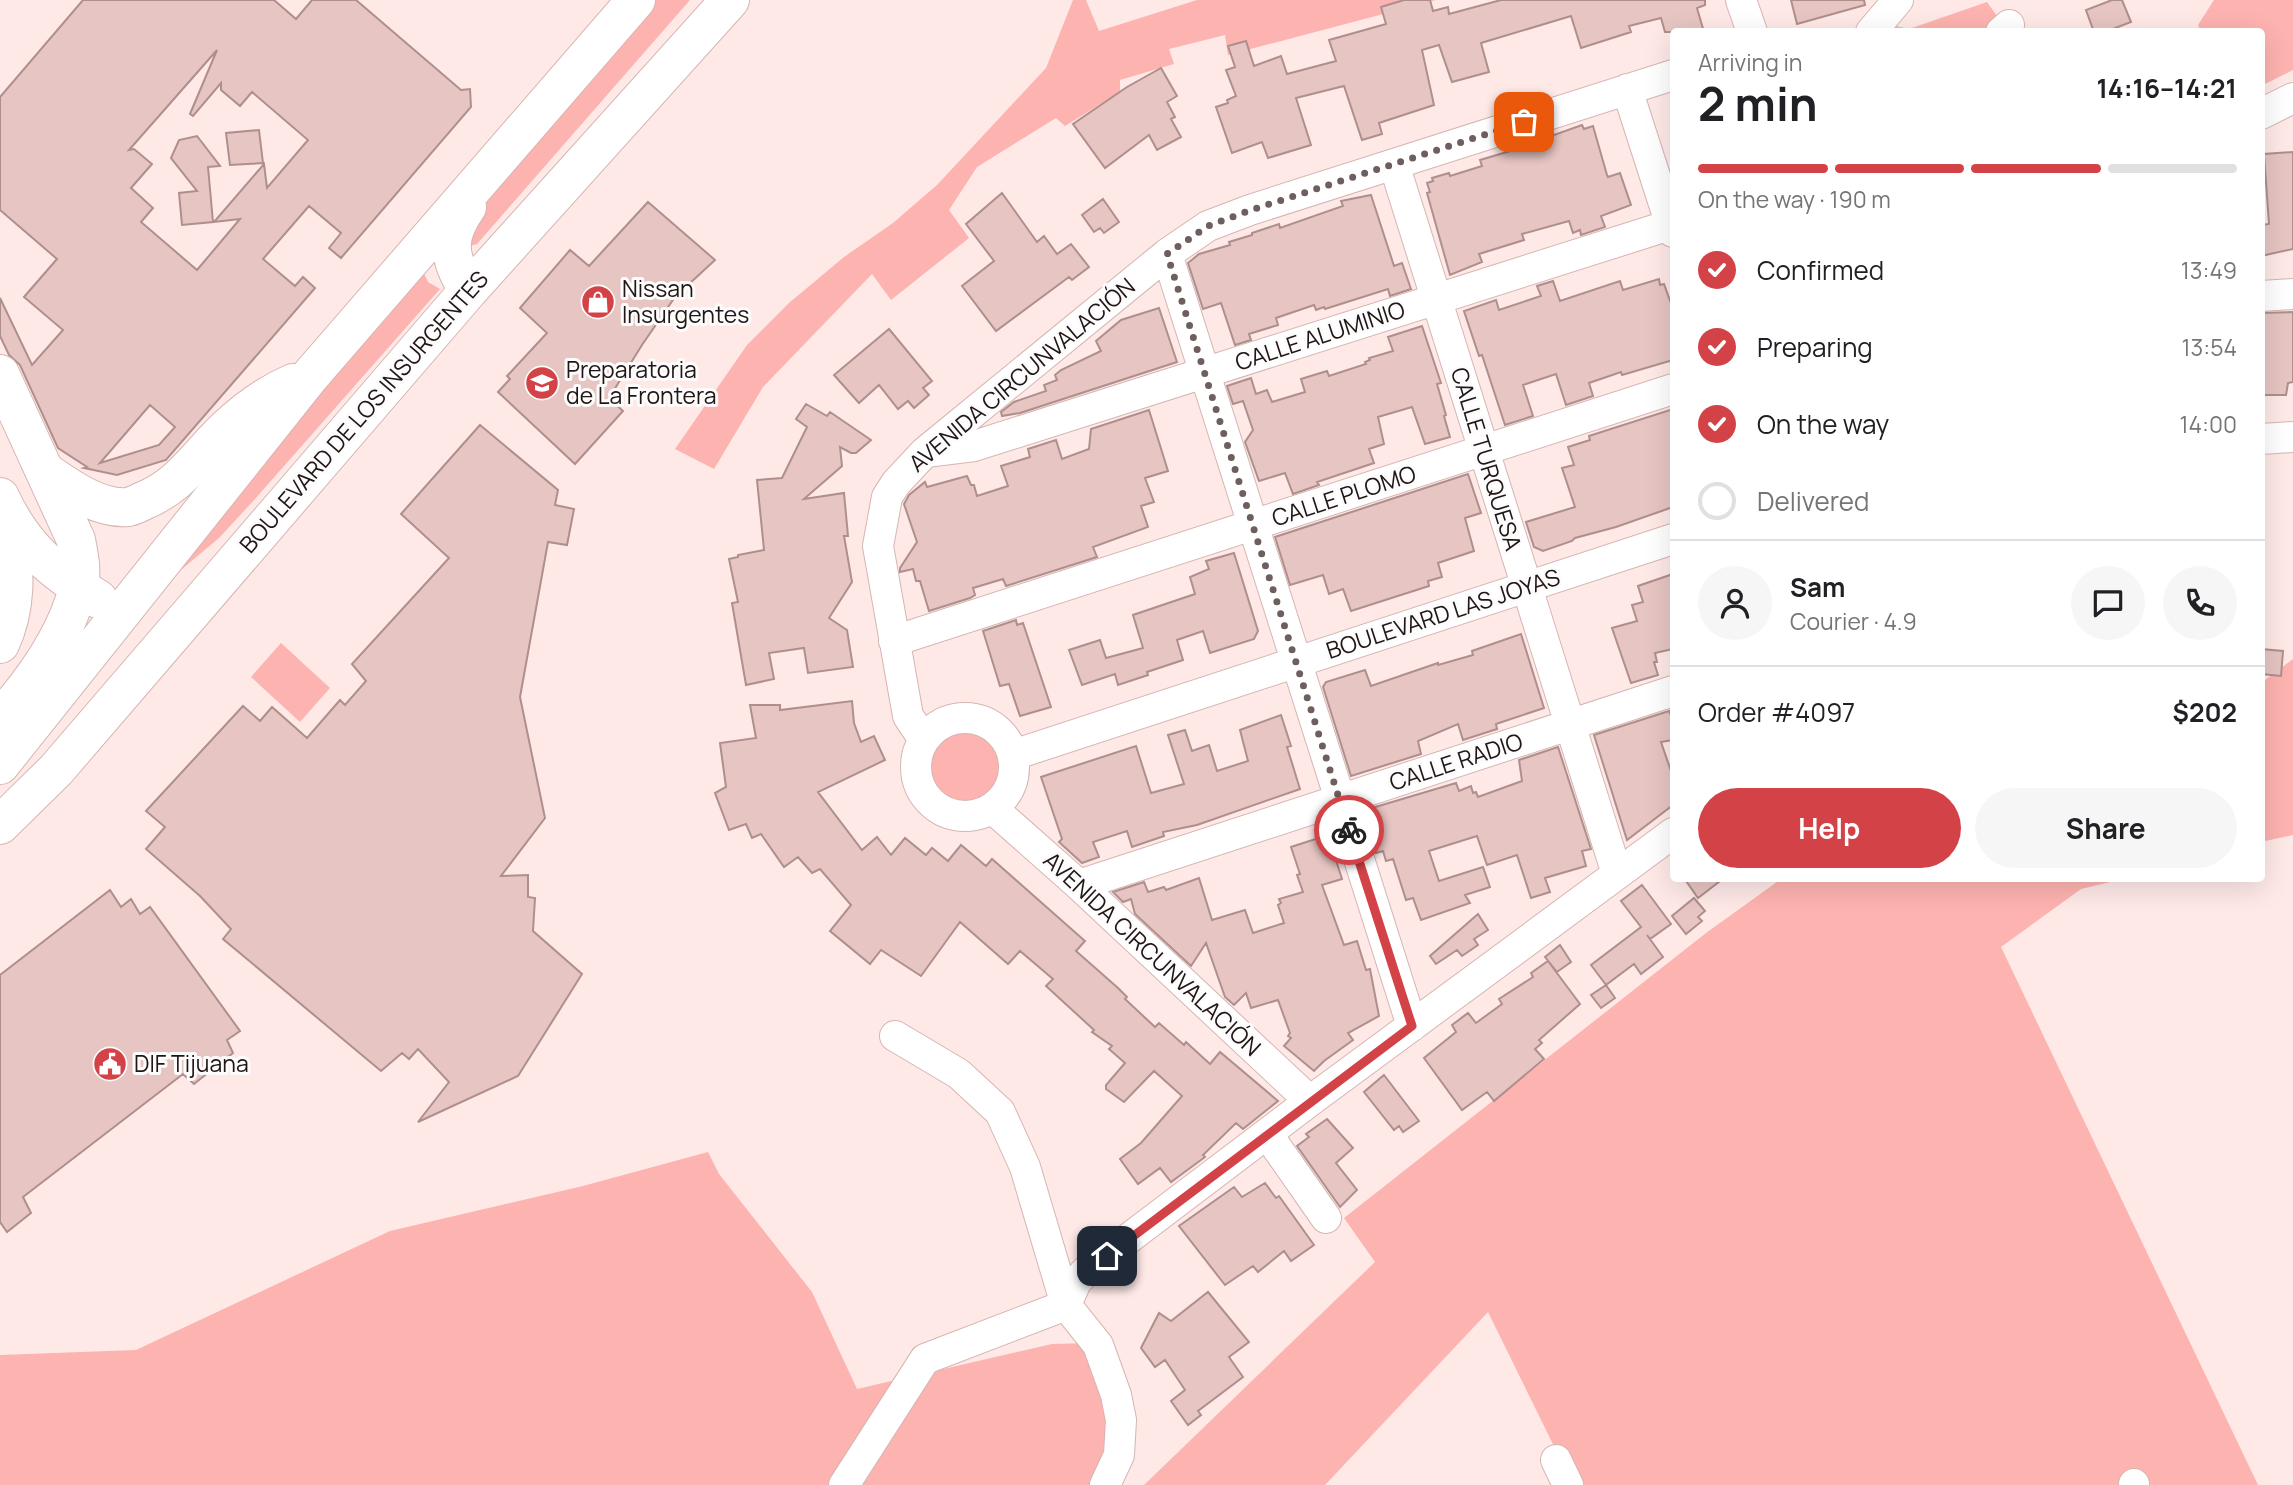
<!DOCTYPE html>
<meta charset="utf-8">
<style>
:root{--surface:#fff;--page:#f6f6f6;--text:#202124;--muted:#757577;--line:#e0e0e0;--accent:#d24246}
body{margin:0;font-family:Manrope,sans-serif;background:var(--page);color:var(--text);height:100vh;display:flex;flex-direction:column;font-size:26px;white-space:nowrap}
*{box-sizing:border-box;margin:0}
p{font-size:23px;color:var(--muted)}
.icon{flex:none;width:38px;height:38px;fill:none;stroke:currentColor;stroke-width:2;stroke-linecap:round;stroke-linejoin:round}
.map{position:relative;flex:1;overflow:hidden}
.details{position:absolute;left:1670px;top:28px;width:595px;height:854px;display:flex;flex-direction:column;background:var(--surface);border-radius:7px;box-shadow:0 7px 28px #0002}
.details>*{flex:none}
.pin{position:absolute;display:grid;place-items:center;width:60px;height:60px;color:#fff;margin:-30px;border-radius:14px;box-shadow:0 4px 10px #0006}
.courier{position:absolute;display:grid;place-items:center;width:70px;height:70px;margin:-35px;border:5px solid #d24246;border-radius:50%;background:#fff;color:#222;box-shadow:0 2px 9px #0007}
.summary em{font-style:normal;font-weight:700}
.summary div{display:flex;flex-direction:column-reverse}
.summary{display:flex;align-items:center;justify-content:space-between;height:119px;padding:0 28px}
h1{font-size:46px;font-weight:700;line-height:52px}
.bar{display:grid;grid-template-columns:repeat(4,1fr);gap:10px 7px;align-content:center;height:84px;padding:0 28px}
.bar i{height:9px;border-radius:5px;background:var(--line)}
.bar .on{background:var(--accent)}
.bar p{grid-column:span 4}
.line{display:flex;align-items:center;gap:18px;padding:0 28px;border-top:2px solid var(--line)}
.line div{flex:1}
.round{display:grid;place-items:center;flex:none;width:74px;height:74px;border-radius:37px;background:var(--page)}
ol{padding:0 28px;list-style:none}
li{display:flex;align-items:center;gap:21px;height:77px}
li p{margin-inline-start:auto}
li .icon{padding:7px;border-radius:50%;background:var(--accent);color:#fff;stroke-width:4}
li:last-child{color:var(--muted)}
li i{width:38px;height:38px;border:4px solid var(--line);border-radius:50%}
.primary-button{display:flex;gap:14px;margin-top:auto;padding:14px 28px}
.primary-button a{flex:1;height:80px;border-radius:42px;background:var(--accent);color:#fff;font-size:28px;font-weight:700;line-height:80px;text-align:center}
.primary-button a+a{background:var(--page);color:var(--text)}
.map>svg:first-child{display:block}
</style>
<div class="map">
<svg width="2293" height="1485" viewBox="0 0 2293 1485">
<rect width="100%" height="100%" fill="#fee9e7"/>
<path fill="#fdb3af" d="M654 0H690L477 244 470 246 466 223Z
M1073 0H1086L1099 31 1197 0H1436L1228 55 1225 35 1169 49 1174 64 1120 80V92L1065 126 1056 118 977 167 949 210 969 238 891 300 872 274 763 387 714 469 675 449 747 345 789 303 844 257 893 223 937 185 1046 68Z
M2214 0H2293V70L2261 86V32L2201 31 2198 25Z
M1987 2 2002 23 1993 31 1881 32 1888 24 1909 29Z
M421 267 428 282 440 289 255 499 219 538 176 574Z
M281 643 330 688 300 722 251 677Z
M2293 659V835L2261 842V683Z
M926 768a39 39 0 1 1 78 0a39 39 0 1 1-78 0Z
M1781 879H2123L2081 889 2001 947 2258 1485H1573L1488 1312 1325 1485H1144L1375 1262 1344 1218 1706 933Z
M708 1152 719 1174 812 1292 857 1389 1052 1344 1091 1343 1117 1455 1103 1485H0V1355L136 1350 390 1231 583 1186Z"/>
<path fill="#e6c5c2" stroke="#af8f8d" stroke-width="2" fill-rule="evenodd" d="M83 0H274L296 19 312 0H356L461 90 470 89 471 107 341 258 329 248 341 233 309 206 263 259 295 286 303 277 315 288 166 460 117 475 84 468 87 467 58 448 20 365 9 355 0 336V298L32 365 63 330 24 297 57 259 0 210V97ZM217 50 190 114 193 116 221 83V90L240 106 252 92 308 140 267 188 264 164 214 222 240 219 197 270 141 222 153 208 131 188 152 164 134 149 129 150ZM150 405 175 427 159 445 100 463Z
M1404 0H1430L1433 11 1448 7 1449 14 1501 0H1705V5L1697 8 1704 32H1665L1661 18 1629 26 1631 32 1581 48 1571 16 1481 43 1489 72 1452 82 1439 45 1422 50 1434 105 1379 123 1382 134 1362 140 1344 86 1296 98 1311 145 1268 158 1262 142 1232 153 1216 107 1228 103 1227 100 1236 96 1226 70 1235 67 1228 46 1246 41 1254 66 1281 56 1287 74 1336 61 1329 40 1386 24 1381 7Z
M1791 0H1864L1865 5 1797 24Z
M2112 0H2122L2131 22 2105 32H2094L2086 10Z
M1161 68 1177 96 1167 102 1175 117 1171 119 1181 137 1157 150 1149 135 1105 168 1073 124 1127 87Z
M1582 125 1584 129 1593 126 1607 175 1608 177 1620 173 1631 205 1601 216 1605 227 1581 235 1580 230 1573 233 1569 221 1522 234 1524 240 1479 254 1482 262 1450 275 1427 193 1430 192 1427 183 1433 181 1432 178 1449 173 1450 176 1482 166 1480 160 1517 149 1516 146 1539 138 1540 140Z
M259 130 263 163 230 165 226 133Z
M197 136 220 166 208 167 213 222 182 225 179 193 197 191 171 158 179 140Z
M2293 152V249L2261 256V225L2269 224 2264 154Z
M1002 193 1037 242 1044 236 1057 254 1071 244 1089 267 1072 280 1069 277 996 331 962 286 994 261 966 224Z
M1371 195 1394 266 1402 263 1411 289 1390 296 1388 289 1325 309 1324 307 1316 310 1314 305 1276 318 1278 325 1249 334 1251 340 1235 345 1221 303 1203 309 1188 263 1199 254 1230 245 1229 242 1252 235V233L1279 224 1280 228 1343 206 1341 201Z
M1103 199 1119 222 1104 233 1100 228 1094 232 1082 215Z
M648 202 715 260 675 297 642 345 609 398 623 411 575 464 498 392 510 379 507 376 547 333 520 308 570 250 589 266Z
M1659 279 1660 285 1664 284 1673 309V360L1622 375 1621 372 1589 383 1593 396 1566 405 1556 374 1523 385 1533 416 1505 425 1482 355 1479 356 1464 311 1496 300 1499 310 1541 296 1537 286 1553 281 1560 301 1620 281 1623 290Z
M1159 308 1177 362 1020 413 1002 416 1001 412 1014 402 1046 391 1044 385 1057 380 1055 375 1061 370 1101 351 1096 341 1121 320Z
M2293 312V382L2288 383 2286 395H2261V313Z
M1422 326 1441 383 1437 384 1446 415 1444 416 1450 437 1425 444 1412 407 1378 417 1384 444 1369 449 1374 463 1317 482 1319 485 1293 494 1285 473 1259 481 1245 442 1253 430 1243 401 1233 404 1227 386 1251 378 1256 394 1267 390 1272 402 1305 392 1301 379 1327 371 1329 376 1366 364 1365 362 1370 360 1369 358 1393 351 1388 337Z
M889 329 932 381 923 388 929 395 914 408 908 401 898 409 879 385 859 403 834 375Z
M806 404 827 416 830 412 871 440 856 453H851L840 447 842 466 804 499 844 493 848 536H844L852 582 829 618 847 630 853 667 808 673 804 648 769 653 774 679 746 685 732 603 738 602 729 559 738 557V555L764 550 757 480 782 478 807 427 796 419Z
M1673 409V507L1616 527 1575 538 1572 541 1543 551 1534 547 1526 522 1575 507 1562 468 1574 465 1568 447 1590 440 1589 436Z
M1149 410 1168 471 1145 478 1154 502 1141 506 1148 527 1093 547 1097 557 1006 586 1003 579 973 588 975 595 970 598 929 611 920 581H916L913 569 900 572V568L917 542 904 504 909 495 925 482 927 487 967 476 971 485H974L977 496 1008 486 1001 466 1030 457 1028 449 1056 440 1062 459 1089 449 1091 429Z
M480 425 558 490 555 505 574 509 567 545 548 542 520 697 545 818 501 876 528 875V897L535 898 533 931 582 974 518 1076 418 1122 449 1082 418 1049 409 1059 402 1053 381 1071 223 939 231 929 200 896 146 849 165 827 146 811 243 706 260 721 272 707 307 738 340 700 345 705 366 681 352 664 449 558 401 514Z
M1468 474 1481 513 1465 518 1474 551 1438 563 1442 577 1428 581 1429 586 1351 611 1343 589 1329 594 1323 575 1290 585 1275 537Z
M1234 553 1258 631 1254 639 1210 653 1203 631 1177 640 1183 660 1147 672 1148 675 1118 685 1115 674 1082 685 1069 650 1100 640 1106 658 1143 648 1133 615 1195 594 1190 577 1209 569 1206 561Z
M1673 574V649L1655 653 1657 662H1654L1658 675 1631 683 1612 628 1637 621 1632 605 1643 602 1638 586Z
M1016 620 1017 625 1023 623 1051 707 1020 716 1009 684 1000 686 983 631Z
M1521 634 1544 708 1496 724 1497 729 1463 740 1458 724 1418 741 1421 754 1351 776 1323 687 1326 682 1365 670 1371 686 1438 663V665L1473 655 1472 651Z
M2261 649 2283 651 2281 676 2261 674Z
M852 701 854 723 861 742 874 736 885 760 818 792 862 850 877 837 891 855 905 838 926 855 932 848 948 861 961 845 986 866 992 859 1085 941 1076 951 1118 988 1127 997 1125 999 1155 1027 1159 1023 1184 1045 1186 1042 1210 1064 1220 1052 1278 1101 1243 1129 1236 1123 1203 1155 1205 1157 1171 1182 1160 1168 1138 1184 1120 1159 1141 1143 1182 1096 1154 1071 1124 1102 1106 1089V1085L1125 1063 1109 1049 1112 1046 1092 1032 1094 1030 1046 986 1053 979 1020 951 1008 964 960 922 921 976 881 950 870 964 830 931 851 905 820 869 812 873 798 857 784 867 761 834 752 838 746 824 729 830 715 793 726 787 720 743 756 738 750 705H780V710Z
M1669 711 1673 720V740L1661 742 1673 777V805L1627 840 1594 735Z
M1281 715 1291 746 1287 747 1300 789 1197 825 1163 832 1164 836 1132 847 1127 831 1093 842 1099 857 1082 863 1059 842 1062 839 1041 777 1136 746 1151 793 1184 784 1168 735 1185 730 1192 751 1209 745 1217 771 1248 761 1240 730Z
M1558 747 1591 849 1582 851 1586 866 1545 878 1550 892 1531 898 1517 855 1487 865 1477 836 1429 851 1439 881 1483 867 1490 887 1465 895 1470 903 1421 920 1413 898 1406 900 1393 859 1386 861 1383 851 1376 853 1362 811 1456 783 1459 791 1471 786 1473 793 1476 792 1478 797 1522 781 1519 760Z
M1328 835 1342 879 1322 885 1344 945 1357 941 1366 970 1370 969 1379 1016 1348 1033 1353 1040 1324 1061 1314 1071 1284 1046 1291 1038 1288 1036 1290 1033 1278 1000 1251 1008 1246 993 1234 1005 1225 997 1206 943 1191 966 1135 914 1131 899 1123 902 1113 892 1144 882 1148 892 1164 887 1166 890 1199 878 1212 920 1245 910 1253 933 1284 923 1278 905 1281 903 1279 899 1303 892 1297 875 1300 874 1291 847Z
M1684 878H1724L1698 898Z
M1642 885 1671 924 1650 939 1647 935 1663 957 1641 974 1634 964 1606 985 1615 998 1601 1008 1591 995 1606 985 1591 965 1641 927 1621 901Z
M110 890 121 907 131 899 140 914 150 907 240 1031 227 1040 233 1053 194 1084 183 1074 23 1197 31 1213 7 1232 0 1222V975Z
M1694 898 1705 911 1698 917 1702 921 1686 934 1672 916Z
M1478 914 1488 930 1474 939 1478 945 1462 956 1457 950 1436 964 1430 956Z
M1560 945 1571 962 1557 972 1545 957Z
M1548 961 1580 1004 1539 1040 1542 1043 1535 1049 1544 1059 1494 1101 1487 1092 1462 1110 1424 1058 1456 1032 1452 1025 1468 1013 1476 1023 1502 1004 1499 999 1533 977 1531 973Z
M1384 1075 1419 1121 1403 1132 1399 1126 1394 1130 1364 1092Z
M1327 1119 1353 1148 1336 1163 1357 1190 1340 1207 1297 1146 1309 1137 1306 1134Z
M1265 1183 1276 1198 1279 1196 1314 1245 1291 1261 1284 1251 1258 1272 1253 1266 1225 1285 1179 1226 1234 1187 1242 1197Z
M1208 1292 1249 1342 1229 1357 1243 1377 1198 1411 1201 1415 1188 1425 1171 1401 1185 1390 1165 1360 1155 1367 1141 1348 1159 1313 1171 1321Z"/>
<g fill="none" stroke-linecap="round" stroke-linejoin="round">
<g stroke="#d6b5b2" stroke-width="32">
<path id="minor" d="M1741 0 1752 32
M1871 32 1898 0
M2001 32 2009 25
M1627 89 1673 232
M2261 114 2293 98
M1394 164 1617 874
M1167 254 1412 1026
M2261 296 2293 294
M2261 439 2293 437
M926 452 974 446 1673 224
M894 641 1673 389
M916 767a49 49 0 1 1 98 0a49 49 0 1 1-98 0Z
M924 740 908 716 878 546 887 497 896 483 925 452 1167 254 1208 226 1250 210 1673 75
M1013 755 1673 539
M992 808 1079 885 1310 1101
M1079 885 1673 691
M895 1036 959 1074 1000 1112 1025 1167 1066 1305 1098 1345 1116 1395 1121 1420 1119 1455 1105 1485
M1268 1135 1326 1218
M1066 1305 1076 1282 1087 1270 1310 1101 1673 833
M1556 1460 1568 1485
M2134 1484V1485
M844 1485 925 1359 1066 1305"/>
</g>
<g stroke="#d6b5b2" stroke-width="40">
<path id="major" d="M467 207C444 240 449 257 468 291
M0 374 76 540C79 556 83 572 78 588 66 637 33 682 0 719
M46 472C68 487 99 510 128 507 133 506 139 503 143 501 182 485 198 455 227 428 247 409 268 394 293 383
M0 497C23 547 52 571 98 599
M0 644C20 602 13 562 9 517
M0 765 311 375 636 0
M0 825 56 770 468 291 730 0"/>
</g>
<use href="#minor" stroke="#fff" stroke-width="30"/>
<use href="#major" stroke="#fff" stroke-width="38"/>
</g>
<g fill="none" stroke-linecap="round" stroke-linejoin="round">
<path stroke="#6e5f5e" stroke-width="7" stroke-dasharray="0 12.6" d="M1349 830 1167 254 1208 226 1251 210 1524 122"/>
<path stroke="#d24246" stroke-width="9" d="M1107 1256 1412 1026 1349 830"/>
</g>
<defs>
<g id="shop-disc" transform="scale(1.75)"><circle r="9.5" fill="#d24246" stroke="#fcfcfc"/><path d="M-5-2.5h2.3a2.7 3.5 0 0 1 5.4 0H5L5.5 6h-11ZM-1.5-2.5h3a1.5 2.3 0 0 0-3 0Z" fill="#fff"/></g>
<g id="university-disc" transform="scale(1.75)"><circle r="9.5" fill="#d24246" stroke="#fcfcfc"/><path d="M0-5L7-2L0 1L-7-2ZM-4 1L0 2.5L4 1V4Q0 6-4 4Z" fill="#fff"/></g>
<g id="civic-disc" transform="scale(1.75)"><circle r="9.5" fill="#d24246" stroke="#fcfcfc"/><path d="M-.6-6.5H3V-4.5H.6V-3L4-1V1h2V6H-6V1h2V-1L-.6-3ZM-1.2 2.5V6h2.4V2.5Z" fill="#fff"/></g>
</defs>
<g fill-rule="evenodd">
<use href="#shop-disc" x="598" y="302"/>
<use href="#university-disc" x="542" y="383"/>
<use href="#civic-disc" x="110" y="1064"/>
</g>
<g text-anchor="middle" stroke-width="6" stroke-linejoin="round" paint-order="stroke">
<g font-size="23" fill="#211515" stroke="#fcfcfc" text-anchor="start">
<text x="622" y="297">Nissan<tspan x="622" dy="26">Insurgentes</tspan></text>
<text x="566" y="378">Preparatoria<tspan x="566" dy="26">de La Frontera</tspan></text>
<text x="134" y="1072">DIF Tijuana</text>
</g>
<g font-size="23" fill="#211515" stroke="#fcfcfc">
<text transform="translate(1320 336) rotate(-18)" y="8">CALLE ALUMINIO</text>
<text transform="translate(1022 375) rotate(-40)" y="8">AVENIDA CIRCUNVALACIÓN</text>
<text transform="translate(364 412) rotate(-49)" y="8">BOULEVARD DE LOS INSURGENTES</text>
<text transform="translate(1486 459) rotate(73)" y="8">CALLE TURQUESA</text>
<text transform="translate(1344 496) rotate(-18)" y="8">CALLE PLOMO</text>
<text transform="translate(1443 614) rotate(-18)" y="8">BOULEVARD LAS JOYAS</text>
<text transform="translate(1456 762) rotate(-18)" y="8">CALLE RADIO</text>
<text transform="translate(1152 954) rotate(43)" y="8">AVENIDA CIRCUNVALACIÓN</text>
</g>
</g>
</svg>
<div class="pin" style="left:1524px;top:122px;background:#ea580c"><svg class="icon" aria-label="bag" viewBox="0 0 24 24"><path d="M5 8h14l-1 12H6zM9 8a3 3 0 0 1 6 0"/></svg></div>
<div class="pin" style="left:1107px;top:1256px;background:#1f2937"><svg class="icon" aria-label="home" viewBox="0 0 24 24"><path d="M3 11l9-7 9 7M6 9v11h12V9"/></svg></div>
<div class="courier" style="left:1349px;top:830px"><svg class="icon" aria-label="bike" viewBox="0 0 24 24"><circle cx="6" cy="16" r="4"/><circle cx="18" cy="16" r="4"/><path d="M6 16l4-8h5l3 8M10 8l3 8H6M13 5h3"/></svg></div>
<section class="details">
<div class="summary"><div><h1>2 min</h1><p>Arriving in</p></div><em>14:16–14:21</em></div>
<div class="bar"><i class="on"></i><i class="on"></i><i class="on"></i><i></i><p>On the way · 190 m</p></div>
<ol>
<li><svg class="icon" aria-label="check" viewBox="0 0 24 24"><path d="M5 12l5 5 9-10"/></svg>Confirmed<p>13:49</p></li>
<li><svg class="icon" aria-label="check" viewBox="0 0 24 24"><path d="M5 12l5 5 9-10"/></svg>Preparing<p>13:54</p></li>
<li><svg class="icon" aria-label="check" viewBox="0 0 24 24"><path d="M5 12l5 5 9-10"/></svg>On the way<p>14:00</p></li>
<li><i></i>Delivered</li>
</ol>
<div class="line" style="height:126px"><a class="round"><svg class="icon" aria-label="person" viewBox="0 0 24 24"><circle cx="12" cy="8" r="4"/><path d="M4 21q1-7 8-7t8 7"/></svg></a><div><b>Sam</b><p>Courier · 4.9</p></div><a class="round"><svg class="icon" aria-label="chat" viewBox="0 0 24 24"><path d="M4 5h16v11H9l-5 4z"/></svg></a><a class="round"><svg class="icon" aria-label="phone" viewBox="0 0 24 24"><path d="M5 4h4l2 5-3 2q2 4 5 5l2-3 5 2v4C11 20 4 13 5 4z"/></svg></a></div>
<div class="line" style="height:91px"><div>Order #4097</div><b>$202</b></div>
<div class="primary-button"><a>Help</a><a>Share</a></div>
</section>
</div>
